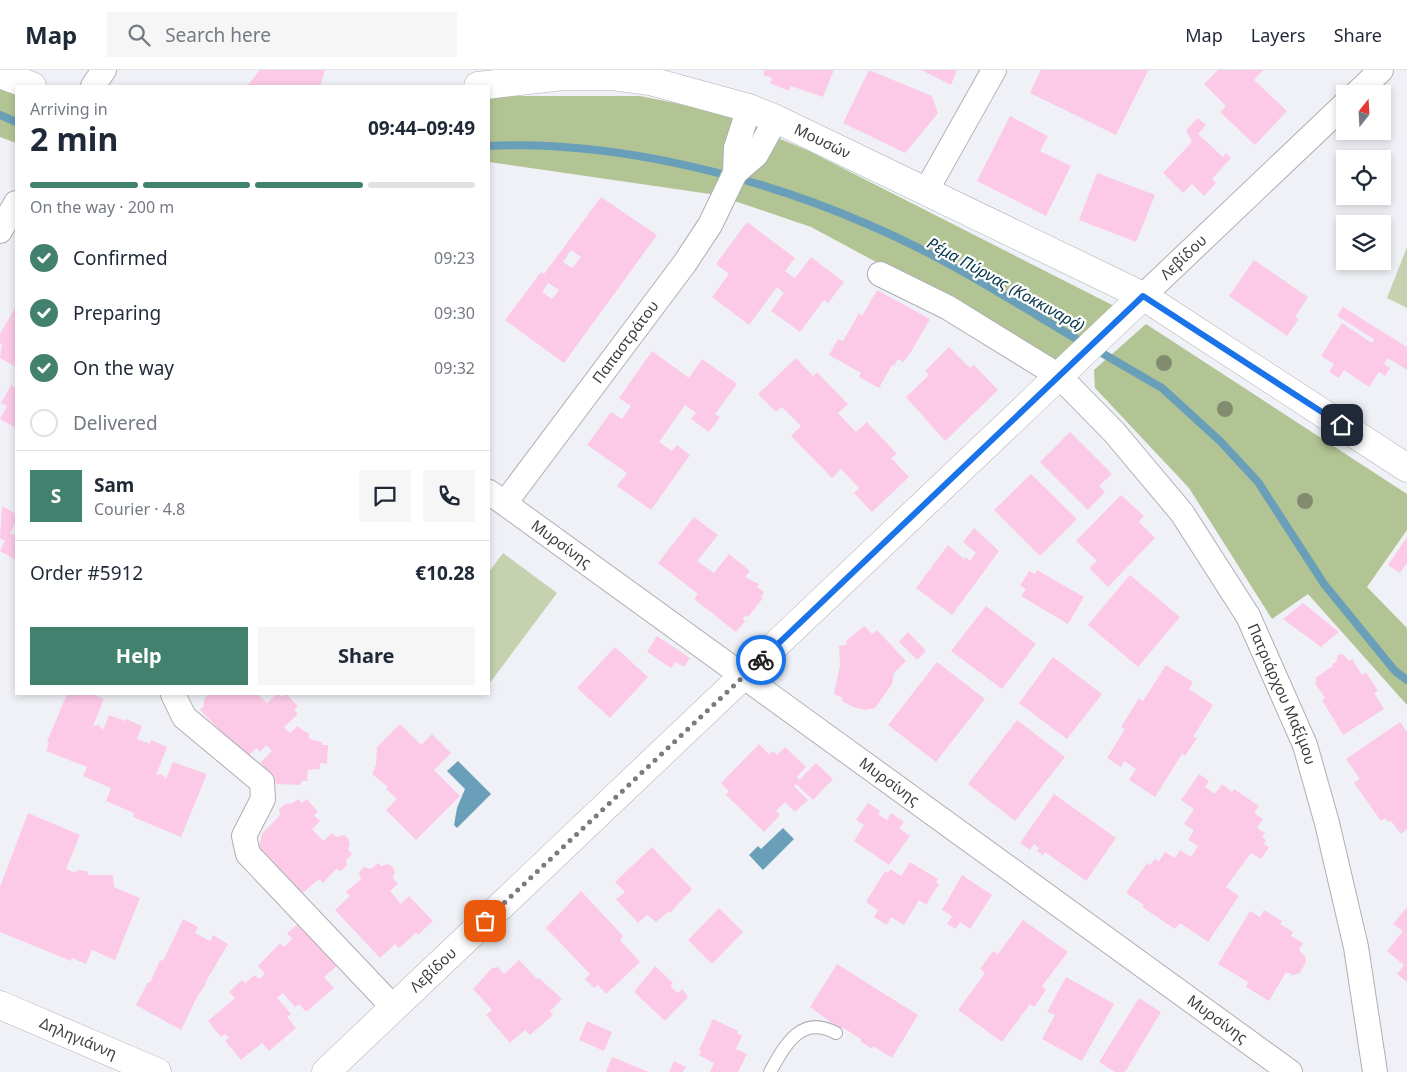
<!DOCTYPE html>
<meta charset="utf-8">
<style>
:root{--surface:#fff;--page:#f6f6f7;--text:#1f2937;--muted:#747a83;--line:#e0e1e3;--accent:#41816e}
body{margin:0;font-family:"Noto Sans",sans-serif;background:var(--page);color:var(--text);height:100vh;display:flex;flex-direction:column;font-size:19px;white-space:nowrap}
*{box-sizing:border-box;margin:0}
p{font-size:16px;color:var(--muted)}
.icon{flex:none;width:28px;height:28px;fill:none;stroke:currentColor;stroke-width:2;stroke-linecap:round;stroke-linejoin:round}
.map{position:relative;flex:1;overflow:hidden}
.drawer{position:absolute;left:15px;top:15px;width:475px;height:610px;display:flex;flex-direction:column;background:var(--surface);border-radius:0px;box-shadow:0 2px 8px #0003}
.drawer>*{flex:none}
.needle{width:32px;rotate:18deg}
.buttons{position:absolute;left:1336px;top:15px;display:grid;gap:10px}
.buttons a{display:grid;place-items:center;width:55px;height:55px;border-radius:0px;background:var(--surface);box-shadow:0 2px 8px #0003;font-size:25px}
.pin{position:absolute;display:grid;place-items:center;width:42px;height:42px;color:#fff;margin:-21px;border-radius:10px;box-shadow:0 2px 8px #0006}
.courier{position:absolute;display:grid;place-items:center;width:50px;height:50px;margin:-25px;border:4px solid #1a73e8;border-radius:50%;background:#fff;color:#222;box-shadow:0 1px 6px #0007}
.overview em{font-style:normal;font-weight:700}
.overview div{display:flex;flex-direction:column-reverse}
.overview{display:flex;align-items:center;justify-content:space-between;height:85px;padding:0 15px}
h1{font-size:32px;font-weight:700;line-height:38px}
.bar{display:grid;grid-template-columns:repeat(4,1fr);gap:8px 5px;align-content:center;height:60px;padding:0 15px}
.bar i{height:6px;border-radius:4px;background:var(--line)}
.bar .selected{background:var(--accent)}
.bar p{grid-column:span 4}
.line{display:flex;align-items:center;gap:12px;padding:0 15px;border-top:1px solid var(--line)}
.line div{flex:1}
.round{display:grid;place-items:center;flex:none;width:52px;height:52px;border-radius:0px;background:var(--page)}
ol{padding:0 15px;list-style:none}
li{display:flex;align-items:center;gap:15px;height:55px}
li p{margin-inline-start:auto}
li .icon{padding:5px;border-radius:50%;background:var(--accent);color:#fff;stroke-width:4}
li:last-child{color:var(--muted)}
li i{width:28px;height:28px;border:2px solid var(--line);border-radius:50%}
.button{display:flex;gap:10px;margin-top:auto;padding:10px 15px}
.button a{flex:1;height:58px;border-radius:0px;background:var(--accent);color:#fff;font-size:20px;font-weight:700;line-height:58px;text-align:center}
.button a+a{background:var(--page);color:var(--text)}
header{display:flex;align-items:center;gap:30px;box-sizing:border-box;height:70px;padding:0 25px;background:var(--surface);border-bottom:1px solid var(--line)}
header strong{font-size:24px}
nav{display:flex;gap:28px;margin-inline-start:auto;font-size:18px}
.search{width:350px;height:45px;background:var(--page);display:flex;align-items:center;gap:12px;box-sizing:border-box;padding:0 18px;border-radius:0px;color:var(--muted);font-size:19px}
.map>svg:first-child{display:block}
</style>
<header>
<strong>Map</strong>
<div class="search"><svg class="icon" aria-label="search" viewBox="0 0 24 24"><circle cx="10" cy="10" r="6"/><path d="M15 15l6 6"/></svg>Search here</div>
<nav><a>Map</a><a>Layers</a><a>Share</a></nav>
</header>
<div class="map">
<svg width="1407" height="1002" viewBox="0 0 1407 1002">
<rect width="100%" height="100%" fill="#f0f1f6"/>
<path fill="#c5d1af" d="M1407 177V238L1387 228Z
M503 483 557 523 489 614V502Z"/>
<path fill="#b3c494" d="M0 15 16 21V73L0 67Z
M502 26H640L714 41 809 81 1122 240 1058 303 947 230 811 157 717 125 489 92V29Z
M1146 254 1407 424V460L1367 517 1407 558V635L1308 524 1272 549 1189 418 1095 318 1094 300Z"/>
<path fill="#699fb8" d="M458 691 491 724 457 758 454 755 457 738 465 719 447 701Z
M783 758 794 769 763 800 749 785 758 776 761 779Z"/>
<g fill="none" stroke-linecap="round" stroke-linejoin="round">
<path stroke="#699fb8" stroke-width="8" d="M0 45 16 52
M489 76C611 70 755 105 867 154 943 186 1014 232 1085 274
M1095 279 1162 318 1220 371 1258 412 1324 514 1395 601 1407 610"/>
</g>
<path fill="#fccae7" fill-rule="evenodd" d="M260 0H325L320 16H247Z
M765 0H834L823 27 791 16 789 21 770 13 772 8 763 5Z
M869 0 932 26 938 43 905 83 843 53Z
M921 0H957L951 15Z
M1041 0H1147L1148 1 1116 65 1030 23Z
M1218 0H1263L1254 10 1287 41 1255 75 1220 42 1226 36 1204 14Z
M1010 46 1048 66 1040 81 1071 96 1046 146 977 111Z
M1198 48 1206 55 1198 64 1223 87 1226 83 1231 88 1212 109 1216 113 1204 126 1192 114 1183 123 1163 103 1192 72 1186 60Z
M1097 103 1155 125 1136 172 1079 150Z
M601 127 657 165 564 293 505 250 541 202 544 204ZM571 180 581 187 572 198 563 192ZM548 213 559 220 552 229 542 222Z
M747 152 795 188 785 201 795 208 811 187 844 212 828 233 824 230 800 262 771 241 784 223 777 217 749 255 712 227 729 204 716 194Z
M1254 190 1308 227 1295 247 1299 249 1287 266 1229 226Z
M877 220 930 249 911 282 903 292 898 289 894 296 892 295 879 318 859 307 861 303 829 285 838 269 843 271 859 243 862 246Z
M16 236V297L0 288 2 274 0 273V264Z
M1343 237 1407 277V300L1388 288 1384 294 1390 298 1385 306 1379 302 1369 317 1344 300 1339 308 1329 302 1334 294 1321 286 1342 253 1372 273 1374 269 1337 246Z
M949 277 970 298 974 295 998 320 945 371 906 327 929 305 925 301Z
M652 281 689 308 702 289 737 314 715 344 720 347 709 362 691 349 696 343 685 335 659 372 672 381 677 375 690 385 651 440 617 416 627 403 587 375 611 342 622 349 631 336 619 328Z
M796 288 813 306 817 302 848 334 838 343 856 362 867 352 897 384 891 388 909 407 872 442 854 423 859 418 841 399 832 408 791 366 801 356 782 337 776 342 758 324Z
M11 315 16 318V358L0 349 7 336 1 333Z
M1070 362 1112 404 1099 416 1105 422 1088 440 1040 392Z
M1031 404 1077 449 1040 486 994 440Z
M1121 425 1144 446 1139 452 1155 468 1108 517 1089 498 1097 491 1076 471Z
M2 436 16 444V452L10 463 16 466V490L0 481 5 471 0 468Z
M694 447 718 465 697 491 714 503 729 484 750 501 745 507 759 514 757 517 764 522 761 527 763 528 748 547 746 545 743 549 745 551 736 562 694 529 698 524 658 493Z
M974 458 999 481 952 545 916 518 948 475 964 489 966 487 970 491 976 483 963 472Z
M1407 467V493L1400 503 1388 495Z
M1037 500 1084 527 1068 554 1021 526 1026 519 1020 516 1029 501 1035 504Z
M1130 505 1180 547 1138 597 1088 555Z
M1303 533 1339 562 1321 577 1283 549Z
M986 536 1036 574 1002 619 951 581Z
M864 556 872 564 877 560 906 591 894 603 892 614 875 638 865 640 853 637 842 631 843 628 834 624 840 595 839 576 847 575 846 571Z
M908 562 926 581 917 590 899 572Z
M657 566 690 588 684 597 675 592 671 598 647 582Z
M615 577 648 607 610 648 577 618Z
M1343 584 1349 591 1352 589 1362 605 1366 602 1378 621 1374 623 1384 639 1343 665 1322 630 1325 628 1315 613 1317 611 1315 608 1333 596 1332 594 1336 592 1338 585Z
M1053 587 1102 624 1067 669 1019 633Z
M937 592 985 629 936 692 888 655Z
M1166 595 1193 612 1189 619 1213 635 1193 667 1197 668 1185 686 1182 684 1155 727 1129 710 1136 699 1124 691 1121 697 1107 688 1125 659 1121 657 1139 628 1143 631Z
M67 624H92L104 629 93 656 99 655 103 660 109 645 125 651 126 649 142 656 137 669 150 674 151 670 167 677 156 705 162 704 166 709 173 692 207 704 181 767 133 747 134 743 106 731 111 718 83 706 87 697 46 681 49 673 47 672Z
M209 624H257L267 633 277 624 282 627 286 624 298 636 294 640 298 644 284 657 290 663 297 656 309 664V669L322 672V675H328L327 694 320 693V699L308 700 307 711H301V715L276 714 275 709 260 693 272 681 266 675 260 682 256 678 247 687 200 640 204 635V629Z
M1017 650 1065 687 1015 751 968 714Z
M1400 652 1407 662V759L1401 764 1391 751 1388 752 1386 748 1381 751 1354 713 1360 709 1346 689Z
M400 654 421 675 432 664 451 683 434 700 460 726 416 770 386 740 397 729 386 719 388 717 372 704 376 695 377 677Z
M759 674 769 684 773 681 777 685 785 677 806 697 797 707 799 710 816 693 833 709 813 730 796 714 794 716 808 730 795 742 785 732 776 741 780 745 764 762 726 725 729 721 721 713Z
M1199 704 1209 711 1205 717 1215 724 1222 714 1232 722 1234 719 1259 736 1254 743 1263 749 1257 758 1265 763 1262 767 1266 770 1264 774 1269 777 1261 789 1251 783 1226 817 1239 826 1208 872 1180 853 1175 859 1142 837 1144 835 1126 823 1147 793 1150 795 1155 789 1159 791 1165 782 1175 788 1180 780 1191 787 1198 776 1188 770 1194 760 1184 754 1194 739 1181 730Z
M1054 724 1116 768 1086 811 1045 782 1043 785 1037 781 1039 778 1034 774 1030 780 1020 773Z
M298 729 302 733 307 729 318 742 314 745 320 751 312 759 323 771 332 763 336 767 344 765 348 768 350 774 348 779 352 784 346 790 347 795 341 801 336 799 323 813 319 809 303 823 257 776 260 773 262 764 280 745 279 739 285 734 293 733Z
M868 733 880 741 878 744 887 750 891 743 904 752 899 758 910 766 889 795 854 771 864 755 856 750Z
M28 743 80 765 66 799 76 803 77 800 87 801 88 805H113L114 817 140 828 115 890 92 880 86 894 72 888 71 891 0 862V817Z
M652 777 692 819 670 843 668 842 656 852 647 845 638 853 616 829 625 822 615 812Z
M910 792 938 809 936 812 939 814 926 835 919 830 904 855 891 847 887 855 874 847 878 840 866 832 885 801 888 803 890 799 901 806Z
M378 793 381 796 388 794 393 797 395 802 393 808 398 814 390 821 401 834 409 826 433 851 418 865 416 863 399 878 395 874 380 888 335 840 350 826 346 822 361 809 359 802 364 797 371 799Z
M962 805 992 825 970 859 960 852 956 859 947 854 952 846 942 840Z
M581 821 623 866 620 870 640 892 606 924 598 915 594 918 585 909 590 904 546 858Z
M1407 837V912L1397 904 1404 895 1387 881 1403 861 1393 854Z
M719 838 743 862 712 894 688 870Z
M1264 840 1282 851 1280 854 1293 862 1291 866 1303 873 1299 880 1305 886 1306 892 1300 903 1293 905 1286 902 1269 931 1246 917 1248 912 1218 894 1250 841 1260 847Z
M183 849 198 857 195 863 210 871 213 865 228 874 205 913 206 914 198 925 181 960 136 935 148 912 150 913 160 890 163 891Z
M1023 850 1068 882 1042 916 1046 920 1034 937 1030 934 1002 972 958 940 985 903 980 899 993 881 998 884Z
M301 852 339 894 324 907 334 918 306 942 299 934 295 937 283 923 277 928 291 944 287 947 296 958 269 981 262 973 241 990 225 971 229 968 225 964 221 967 208 951 235 928 229 922 242 910 245 913 255 905 259 909 265 904 258 896 280 873 284 877 292 869 287 863Z
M519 890 537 909 539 908 562 929 550 941 553 945 530 965 525 960 510 973 486 945 492 940 473 919 492 898 498 897 504 904Z
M837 894 918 945 892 988 873 976 872 979 860 971 861 969 842 957 840 959 810 937Z
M655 896 673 913 670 916 678 923 682 919 688 927 665 951 634 922Z
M1066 907 1114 934 1082 991 1042 969 1055 945 1047 942Z
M1139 928 1161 942 1127 999 1124 1002H1115L1099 992Z
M713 949 738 961 737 963 742 966 736 979 747 984 738 1002H710L714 993 699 985 701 981 699 980Z
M587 951 612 962 604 981 579 970Z
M612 987 649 1002H606Z
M674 991 686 997 683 1002H669Z"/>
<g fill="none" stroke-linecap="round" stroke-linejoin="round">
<g stroke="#aeafb4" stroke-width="14">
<path id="lane" d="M770 1002C785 975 801 944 836 963"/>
</g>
<g stroke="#aeafb4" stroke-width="26">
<g id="street">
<path d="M93 16 104 0"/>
<path d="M1356 24 1381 0"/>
<path d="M735 103 736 78 749 38"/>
<path d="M926 121 994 0"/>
<path d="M0 161 16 133"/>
<path id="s1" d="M880 204 947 237 1059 306 1114 362 1182 443 1248 546 1305 675 1327 753 1356 877 1375 1002"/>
<path id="s2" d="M1143 226 1345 34"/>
<path id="s3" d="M489 422 1290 1002"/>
<path id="s4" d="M505 433 685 193 710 155 735 103 756 85 776 49"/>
<path d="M173 624 184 647 262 712 263 729 244 766 248 784 394 938"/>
</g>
</g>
<g stroke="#aeafb4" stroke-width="29">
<g id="secondary">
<path d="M0 4 32 16"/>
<path id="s5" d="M478 16 563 6H612L650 11 749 38 776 49 1143 226 1407 398"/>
<path id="s6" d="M0 935 157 1002"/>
<path id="s7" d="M326 1002 1143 226"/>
</g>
</g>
<use href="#lane" stroke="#fff" stroke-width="12"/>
<use href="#street" stroke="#fff" stroke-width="24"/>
<use href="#secondary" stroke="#fff" stroke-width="28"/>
</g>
<g fill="#838b6f">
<circle cx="1164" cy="293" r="8"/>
<circle cx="1225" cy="339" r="8"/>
<circle cx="1305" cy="431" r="8"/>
</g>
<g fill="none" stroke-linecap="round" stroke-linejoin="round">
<path stroke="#7a7b7e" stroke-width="5" stroke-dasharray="0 9" d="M485 851 761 590"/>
<path stroke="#1a73e8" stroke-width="6" d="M761 590 1143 226 1342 355"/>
</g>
<g text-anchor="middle" stroke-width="4.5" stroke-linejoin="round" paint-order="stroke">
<g font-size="15" fill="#3b3c3e" stroke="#fefefe">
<text dy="5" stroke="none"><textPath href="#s5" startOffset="356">Μουσών</textPath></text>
<text dy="5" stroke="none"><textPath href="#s2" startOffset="56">Λεβίδου</textPath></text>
<text dy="5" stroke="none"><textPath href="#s4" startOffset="201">Παπαστράτου</textPath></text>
<text dy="5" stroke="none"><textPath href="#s3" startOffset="89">Μυρσίνης</textPath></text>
<text dy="5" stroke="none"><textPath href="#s1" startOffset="598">Πατριάρχου Μαξίμου</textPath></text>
<text dy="5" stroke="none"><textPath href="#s3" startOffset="494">Μυρσίνης</textPath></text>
<text dy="5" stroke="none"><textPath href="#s7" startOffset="148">Λεβίδου</textPath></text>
<text dy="5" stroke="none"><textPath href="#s3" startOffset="899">Μυρσίνης</textPath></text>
<text dy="5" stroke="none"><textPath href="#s6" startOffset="85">Δηληγιάννη</textPath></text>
</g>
<g font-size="16" font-style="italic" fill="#033648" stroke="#fefefe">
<text transform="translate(1006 214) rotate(29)" y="6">Ρέμα Πύρνας (Κοκκιναρά)</text>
</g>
</g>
</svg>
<div class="buttons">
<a><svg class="needle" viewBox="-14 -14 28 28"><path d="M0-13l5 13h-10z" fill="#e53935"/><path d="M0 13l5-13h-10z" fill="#747a83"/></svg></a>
<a><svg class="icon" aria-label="locate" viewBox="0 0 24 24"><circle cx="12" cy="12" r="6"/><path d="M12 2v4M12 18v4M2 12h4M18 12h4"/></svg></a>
<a><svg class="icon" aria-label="layers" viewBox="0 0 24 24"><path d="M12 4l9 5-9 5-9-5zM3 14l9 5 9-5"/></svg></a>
</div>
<div class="pin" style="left:485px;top:851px;background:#ea580c"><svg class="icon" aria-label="bag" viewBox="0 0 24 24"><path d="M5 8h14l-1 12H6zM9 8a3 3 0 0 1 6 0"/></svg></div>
<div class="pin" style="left:1342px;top:355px;background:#1f2937"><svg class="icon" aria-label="home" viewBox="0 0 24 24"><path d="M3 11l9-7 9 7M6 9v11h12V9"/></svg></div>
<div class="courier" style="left:761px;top:590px"><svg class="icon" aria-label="bike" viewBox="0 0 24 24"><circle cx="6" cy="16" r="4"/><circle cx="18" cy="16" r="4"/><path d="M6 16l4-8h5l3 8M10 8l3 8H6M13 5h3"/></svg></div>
<section class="drawer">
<div class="overview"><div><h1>2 min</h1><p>Arriving in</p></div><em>09:44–09:49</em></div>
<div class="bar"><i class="selected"></i><i class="selected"></i><i class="selected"></i><i></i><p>On the way · 200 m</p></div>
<ol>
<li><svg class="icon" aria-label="check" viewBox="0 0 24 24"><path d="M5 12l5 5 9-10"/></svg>Confirmed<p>09:23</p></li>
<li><svg class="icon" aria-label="check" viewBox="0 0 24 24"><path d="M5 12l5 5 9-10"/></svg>Preparing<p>09:30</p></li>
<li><svg class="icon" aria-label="check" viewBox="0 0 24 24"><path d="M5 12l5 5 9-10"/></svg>On the way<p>09:32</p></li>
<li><i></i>Delivered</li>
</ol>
<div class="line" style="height:90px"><b class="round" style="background:var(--accent);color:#fff">S</b><div><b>Sam</b><p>Courier · 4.8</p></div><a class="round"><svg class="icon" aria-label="chat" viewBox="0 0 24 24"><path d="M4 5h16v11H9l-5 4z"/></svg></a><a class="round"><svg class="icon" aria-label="phone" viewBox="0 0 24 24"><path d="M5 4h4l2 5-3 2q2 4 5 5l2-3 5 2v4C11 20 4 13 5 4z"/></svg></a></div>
<div class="line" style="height:65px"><div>Order #5912</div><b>€10.28</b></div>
<div class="button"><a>Help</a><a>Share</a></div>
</section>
</div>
